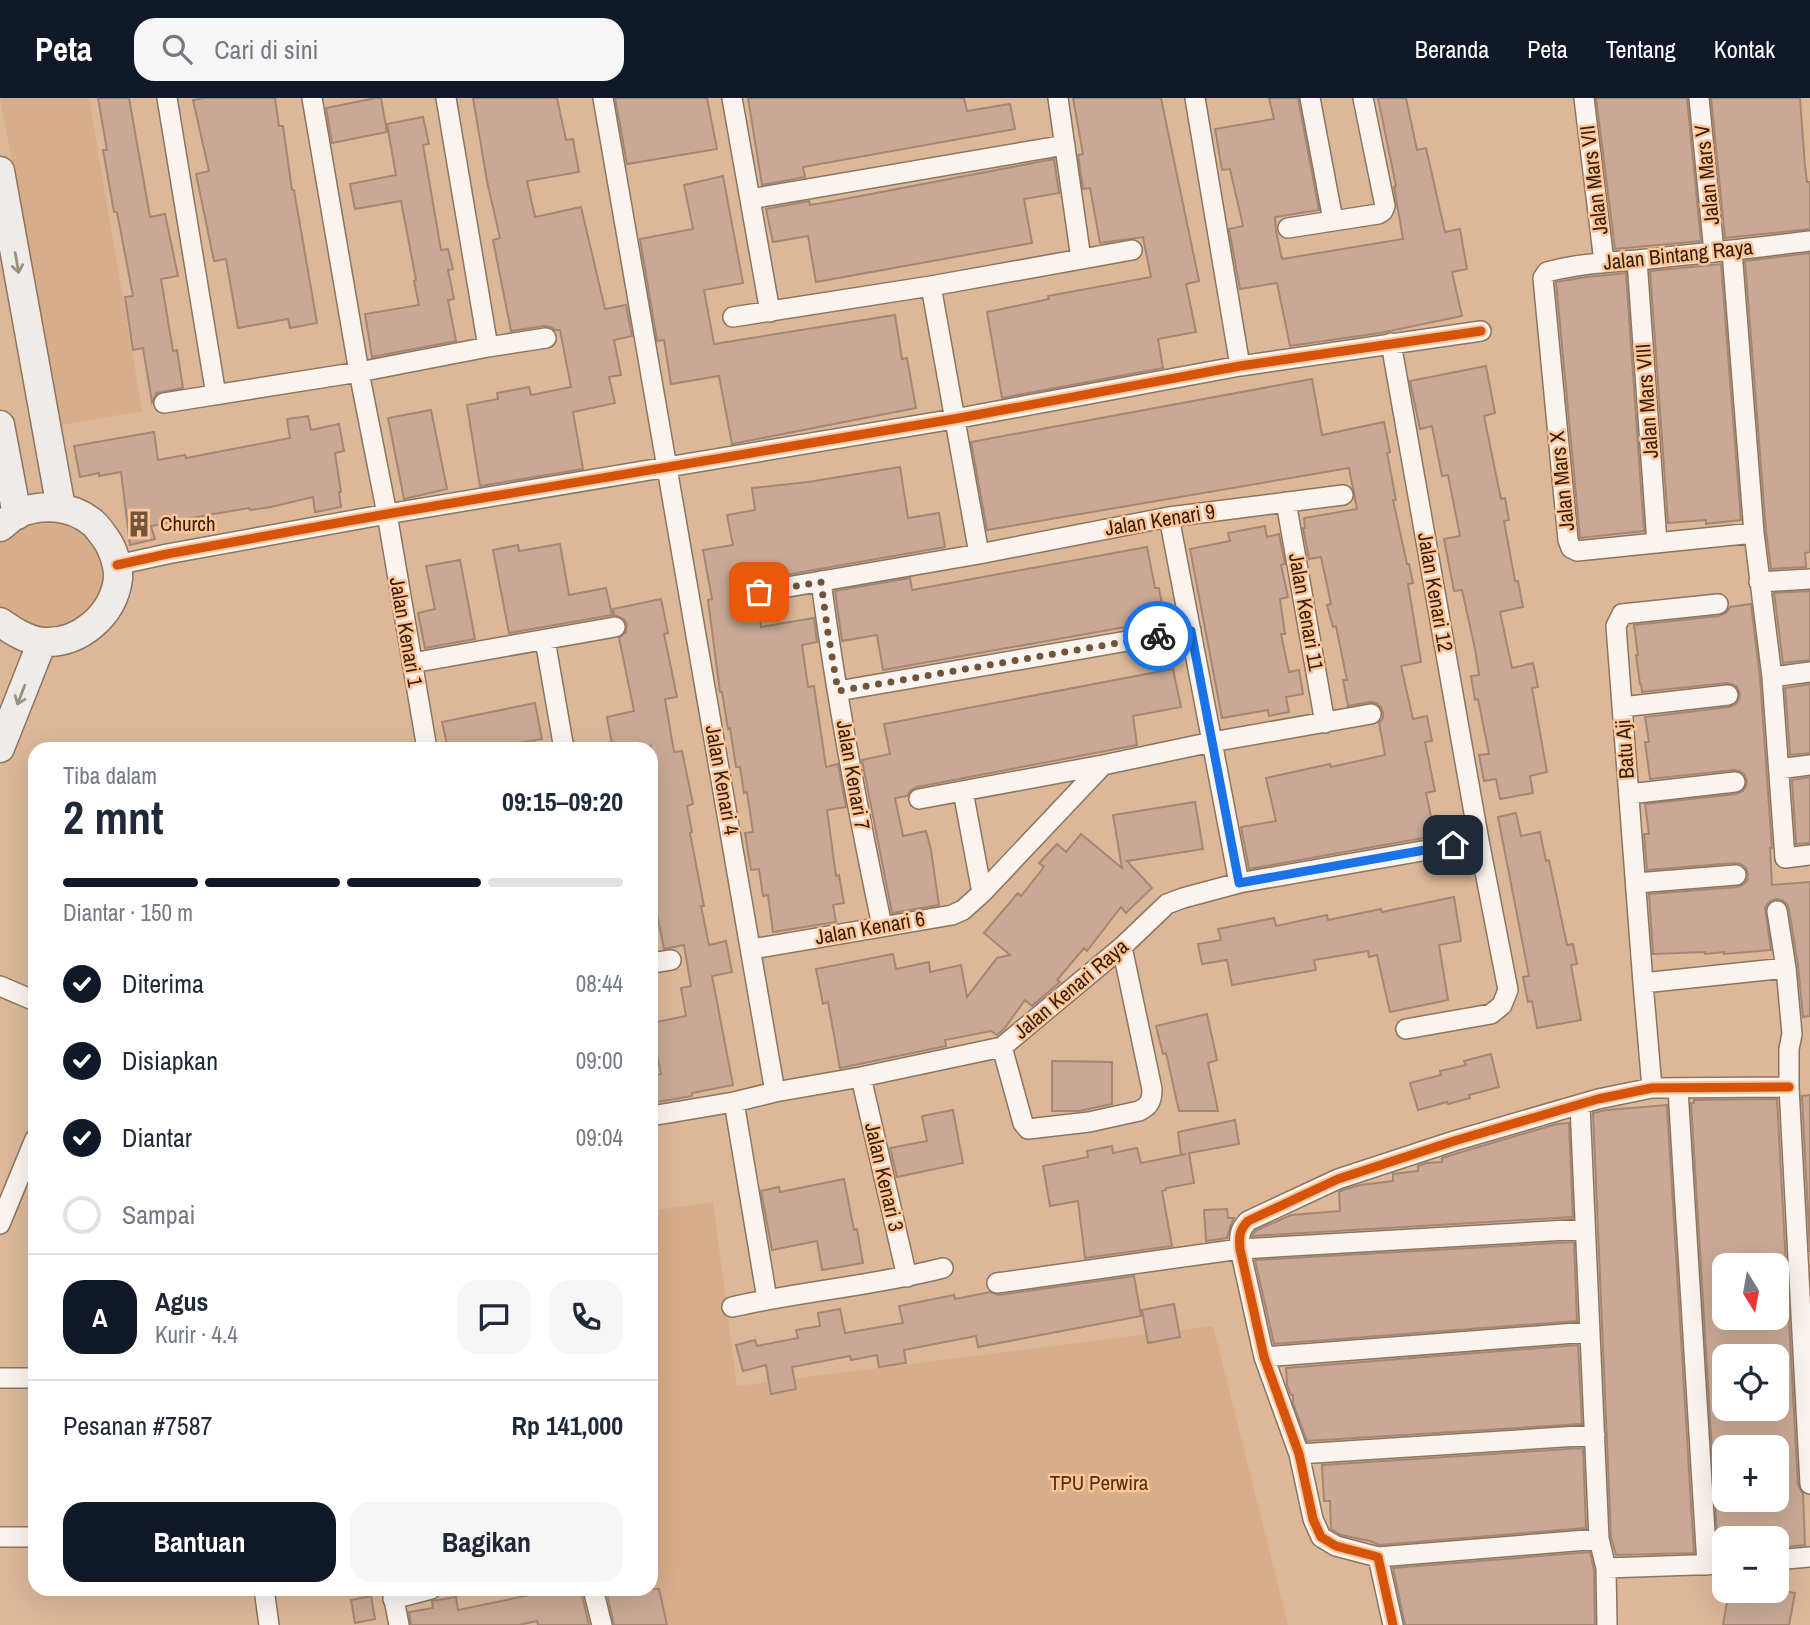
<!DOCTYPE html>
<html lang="id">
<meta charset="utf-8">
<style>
:root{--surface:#fff;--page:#f6f6f7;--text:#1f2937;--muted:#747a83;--line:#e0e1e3;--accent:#111827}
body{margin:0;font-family:"Archivo Narrow",sans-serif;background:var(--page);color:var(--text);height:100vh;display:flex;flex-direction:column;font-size:26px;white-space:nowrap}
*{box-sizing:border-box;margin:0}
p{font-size:23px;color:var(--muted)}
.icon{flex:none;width:38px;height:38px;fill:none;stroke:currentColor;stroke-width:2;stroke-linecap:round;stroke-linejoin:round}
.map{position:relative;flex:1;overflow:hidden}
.details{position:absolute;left:28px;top:644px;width:630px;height:854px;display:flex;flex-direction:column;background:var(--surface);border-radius:21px;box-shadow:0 7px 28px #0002}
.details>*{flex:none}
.needle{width:46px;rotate:169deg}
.fabs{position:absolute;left:1712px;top:1155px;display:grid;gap:14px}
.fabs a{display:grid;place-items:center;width:77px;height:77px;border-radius:14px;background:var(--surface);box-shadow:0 7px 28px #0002;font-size:35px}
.pin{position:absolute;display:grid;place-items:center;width:60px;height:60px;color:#fff;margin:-30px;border-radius:14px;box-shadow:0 4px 10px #0006}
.courier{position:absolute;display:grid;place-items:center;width:70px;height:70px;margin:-35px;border:5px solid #1a73e8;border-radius:50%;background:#fff;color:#222;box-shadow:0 2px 9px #0007}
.summary em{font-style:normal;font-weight:700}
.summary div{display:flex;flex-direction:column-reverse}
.summary{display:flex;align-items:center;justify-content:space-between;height:119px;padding:0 35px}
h1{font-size:46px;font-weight:700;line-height:52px}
.bar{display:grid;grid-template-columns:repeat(4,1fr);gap:10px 7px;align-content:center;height:84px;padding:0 35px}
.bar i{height:9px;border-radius:5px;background:var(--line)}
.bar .selected{background:var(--accent)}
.bar p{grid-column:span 4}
.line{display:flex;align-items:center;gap:18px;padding:0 35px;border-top:2px solid var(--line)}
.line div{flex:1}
.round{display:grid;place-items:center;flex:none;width:74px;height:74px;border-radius:21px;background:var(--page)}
ol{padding:0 35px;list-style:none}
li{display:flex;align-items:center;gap:21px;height:77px}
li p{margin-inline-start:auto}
li .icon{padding:7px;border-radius:50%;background:var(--accent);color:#fff;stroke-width:4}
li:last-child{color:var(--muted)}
li i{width:38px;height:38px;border:4px solid var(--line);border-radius:50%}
.button{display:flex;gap:14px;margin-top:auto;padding:14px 35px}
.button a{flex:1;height:80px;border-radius:21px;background:var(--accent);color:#fff;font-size:28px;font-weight:700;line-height:80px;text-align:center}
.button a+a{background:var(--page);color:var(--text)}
header{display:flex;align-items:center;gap:42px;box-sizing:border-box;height:98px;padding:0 35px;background:var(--accent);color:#fff}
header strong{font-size:33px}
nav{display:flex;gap:38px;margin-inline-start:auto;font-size:24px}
.search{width:490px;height:63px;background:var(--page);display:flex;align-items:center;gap:18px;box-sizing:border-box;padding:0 24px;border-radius:21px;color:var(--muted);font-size:26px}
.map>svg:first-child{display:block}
</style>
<header>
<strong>Peta</strong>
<div class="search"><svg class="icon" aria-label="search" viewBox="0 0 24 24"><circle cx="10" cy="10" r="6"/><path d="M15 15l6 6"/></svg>Cari di sini</div>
<nav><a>Beranda</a><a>Peta</a><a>Tentang</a><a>Kontak</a></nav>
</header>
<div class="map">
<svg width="1810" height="1527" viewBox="0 0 1810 1527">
<rect width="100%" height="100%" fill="#dcb899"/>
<path fill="#d8ad8a" d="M0 0H89L142 313 61 327Z
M79 416 118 480 64 542 0 522V429Z
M713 1104 737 1288 1213 1228 1288 1527H659L651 1491V1113Z"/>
<path fill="#c9a995" stroke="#a58673" stroke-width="2" fill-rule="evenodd" d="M98 0H129L150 119 165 116 178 178 161 181 173 253 177 252 183 290 157 295 152 304 143 250 133 252 125 199 133 198 117 114H114L103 52H107Z
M205 0H275L279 28H283L292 92H294L317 225 290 230 288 221 238 230 226 161 214 163 196 76 209 73 193 2Z
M376 0H381L387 34 332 45 326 10Z
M473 0H557L566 42 573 41 579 74 527 83 535 119 581 109 605 211 626 207 632 238 614 242 621 277 609 279 615 305 573 314 583 371 480 388 467 307 498 301 497 295 529 289 531 297 571 289 560 232H555L551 229 544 228 511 233 493 142 500 140 487 83Z
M615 0H707L717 51 627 66Z
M748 0H964L967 13 1010 6 1015 31 803 69 805 79 762 87Z
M1073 0H1161L1199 183 1186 186 1196 234 1158 241 1163 270 1002 300 987 214 1049 201 1048 198 1151 179 1143 139 1100 145 1090 90 1083 91 1078 57 1083 56Z
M1269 0H1298L1319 112 1275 119 1276 133 1282 161 1403 141 1394 89 1396 88 1378 0H1406L1417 52 1426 50 1445 134 1460 131 1467 171 1452 174 1462 218 1380 235 1290 248 1277 185 1240 191 1229 131 1243 128 1230 71 1222 72 1215 31 1274 21Z
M1596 0H1687L1701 143 1615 151Z
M1711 0H1800L1805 68 1807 84H1810V131L1725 140Z
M423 19 429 46 423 47 441 152 448 151 453 171 448 172 454 201 448 202 456 243 372 259 365 216 419 207 414 183 416 182 401 103 355 111 350 86 396 77 387 26Z
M1054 61 1059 95 1024 101 1032 145 816 184 808 138 773 144 766 111 809 103 810 107 834 103Z
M723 78 743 185 704 192 714 246 895 217 902 261 907 260 916 310 732 346 719 278 671 286 664 242 657 243 640 141 693 131 684 87Z
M1810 155V454L1805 455 1806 469 1771 471 1766 434 1745 163Z
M1721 166 1741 422 1706 426V422L1668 425 1650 173Z
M1626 175 1644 433 1580 440 1556 184 1586 179Z
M1486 268 1495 315 1484 318 1501 401 1505 400 1509 422 1504 423 1515 483H1518L1523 509 1500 514 1512 570 1533 565 1538 589 1532 590 1547 674 1530 678 1533 695 1500 701 1496 681 1484 683 1479 657 1489 656 1478 601 1475 602 1471 578 1479 577 1475 551 1462 492 1454 493 1444 441 1460 438 1448 377 1442 378 1432 328 1420 331 1410 283Z
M1312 281 1322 337 1384 324 1390 354 1387 355 1396 402H1393L1407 466H1409L1413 485 1408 486 1421 564 1401 568 1413 621 1427 618 1432 643 1425 644 1435 693 1426 695 1435 738 1249 771 1241 729 1276 723 1266 680 1330 666 1331 669 1385 657 1379 625 1383 620V615L1381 609 1376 605 1370 604 1348 608 1343 582H1347L1336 528 1333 529 1327 507 1331 506 1321 459 1309 461 1303 430H1305L1304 420 1357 411 1349 370 987 432 971 344Z
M431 312 447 391 404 401 388 320Z
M308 318 311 332 339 326 344 353 335 355 341 394H339L341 409 315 414 313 399 271 409 250 412 249 410 202 418 151 428 155 441 130 447 121 374 99 378V375L80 379 74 348 154 334 158 362 185 357 186 360 290 340 287 321Z
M900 369 908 420 939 415 945 449 757 482 751 485 747 490V497L749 501 758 506 761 529 814 520 817 544 802 547 808 589 814 588 826 669 838 666 846 709 827 712 836 778 839 777 844 805 833 807 836 824 773 834 768 797 763 798 759 771 751 772 745 735 753 734 747 694 744 695 740 669H736L730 630 728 631 722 594H720L708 502 712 501 703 452 733 447 727 417 755 412 752 390 808 384Z
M1265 428 1267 439 1279 436 1285 466 1281 467 1288 499 1280 501 1285 536H1281L1289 574 1299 572 1303 596 1286 599 1289 614 1269 618 1268 612 1222 620 1190 451 1230 443 1228 435Z
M560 446 569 497 606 490 612 517 509 535 493 452 518 447 519 453Z
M1147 449 1155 490H1159L1165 522 883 572 877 537 842 543 835 493 910 480 912 492Z
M460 462 475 541 425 550 418 515 435 511 426 468Z
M1810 493V562L1783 565 1774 495Z
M661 501 668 535 664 536 677 599 665 601 674 654 682 653 693 706 687 708 692 734 690 735 704 808H701L709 847 726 843 732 874 712 878 733 987 692 995V998L651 1005V978L661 976 651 925 686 918 681 890 691 888 684 847 664 851 654 801 651 802V648L633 651H613L607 619 634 613 619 540 626 534 627 526 624 521 614 517 613 511Z
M1751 506 1760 580 1772 750H1770L1772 787 1810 784V918L1803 919 1798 868 1789 811 1787 806 1782 802 1776 801 1770 803 1765 809 1771 852 1724 856V854L1705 856V854L1653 856 1649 796 1737 789 1743 787 1747 783 1748 777 1746 770 1741 766 1735 765 1647 772 1644 736H1649L1645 706 1736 696 1743 693 1746 688 1747 683 1744 676 1739 673 1734 672 1650 681 1645 644H1649L1645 619 1729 609 1736 606 1739 601 1740 596 1737 589 1732 586 1727 585 1642 594 1641 586H1640L1636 557H1638L1634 527 1719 518 1726 515 1730 509Z
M1173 571 1181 609 1133 618 1137 647 917 689 911 692 907 698 895 700 903 738 926 733 931 752 939 807 892 815 862 662 890 656 884 626Z
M1810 586V655L1790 657 1785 590Z
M535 605 542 641 486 651H448L442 624Z
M1810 679V745L1796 746 1792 682Z
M1195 704 1203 751 1127 763 1152 790 1126 815 1121 809 1087 853 1084 850 1057 882 1060 884 1032 908 1025 902 1004 931 997 937 991 933 945 942 946 948 840 970 828 904 823 906 816 871 893 856 896 871 929 864 930 874 961 867 967 899 997 860 1010 857 984 835 1018 795 1021 798 1044 769 1039 765 1057 746 1066 754 1081 736 1122 770 1113 717Z
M1516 715 1521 738 1540 734 1546 763 1549 762 1567 847 1573 846 1577 866 1571 867 1581 922 1537 930 1532 903 1528 904 1523 879 1529 878 1498 719Z
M1454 799 1461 843 1439 847 1448 902 1390 914 1377 857 1369 859 1368 853 1314 862 1316 872 1232 887 1227 862 1202 866 1198 846 1221 842 1218 831 1274 820 1276 828 1327 817 1328 822 1381 811 1382 814Z
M1207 916 1217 962 1208 965 1218 1013H1179L1166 955 1163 956 1156 928Z
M1491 956 1499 989 1469 997 1470 1000 1448 1006 1447 1004 1418 1012 1410 985 1441 977 1440 973 1466 967 1464 963Z
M1052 963 1112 964V1006L1079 1013H1052Z
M1810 997V1154L1802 998Z
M1777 1001 1798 1387 1803 1396 1805 1447 1776 1450V1440H1724V1454H1718L1691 1005H1694V1002ZM1724 1167H1776V1220H1724ZM1724 1258H1776V1311H1724ZM1724 1349H1776V1402H1724Z
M1667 1007 1694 1455 1616 1457 1611 1439 1593 1015 1606 1012Z
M953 1012 963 1065 897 1079 890 1050 927 1043 922 1018Z
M1235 1022 1239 1046 1189 1055 1194 1085 1166 1090V1092L1162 1093 1172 1148 1085 1160 1078 1103 1050 1108 1043 1068 1088 1059 1087 1053 1112 1048 1113 1055 1137 1050 1141 1065 1186 1056 1181 1057 1178 1034Z
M1569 1025 1573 1119 1252 1138 1255 1133 1291 1117 1340 1113 1339 1094 1343 1092 1360 1087 1393 1083V1076L1418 1073V1068L1426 1065 1442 1064V1060L1458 1055 1557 1026Z
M844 1081 854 1132 857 1131 863 1165 822 1172 817 1143 772 1152 761 1093 779 1089 780 1094Z
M1227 1111 1228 1120H1234L1230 1129 1227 1140 1206 1143 1204 1112Z
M1574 1144 1577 1223 1274 1246 1255 1162Z
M1134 1178 1141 1218 978 1249 976 1238 904 1252 906 1265 879 1269 877 1257 851 1262 850 1258 792 1269 796 1291 771 1296 766 1267 743 1273 736 1247 755 1242 757 1248 798 1240 796 1232 820 1228 818 1215 840 1211 845 1235 903 1225 899 1208 954 1197 955 1201 990 1194 999 1197Z
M1174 1206 1180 1239 1148 1245 1142 1212Z
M1578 1247 1582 1326 1307 1343 1293 1305V1297H1291L1287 1287 1286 1270Z
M1583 1350 1586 1430 1379 1447 1370 1443 1341 1437 1331 1431 1330 1403H1324L1322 1367Z
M1590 1454 1594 1472 1595 1527H1405L1393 1470Z
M529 1491H569L570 1496 581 1493 589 1527H538L537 1523 519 1527H411L409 1514 433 1510 432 1503 456 1499 458 1512 530 1497Z
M606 1491H659L667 1527H614Z
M1729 1493H1784L1795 1495 1789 1527H1723Z
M371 1498 375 1521 355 1525 351 1502Z"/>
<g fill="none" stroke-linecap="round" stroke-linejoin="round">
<g stroke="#8d745d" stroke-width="22">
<path id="street" d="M167 0 216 297
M312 0 359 274 387 416 427 651
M446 0 488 249
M603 0 775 994
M732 0 770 214
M1058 0 1081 161
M1195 0 1240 268
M1310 0 1333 122
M1584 0 1604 164
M1699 0 1714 154
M750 101 1065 47
M1288 130 1378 116 1383 113 1385 108 1363 0
M1732 153 1754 435 1772 579 1785 760 1810 757
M1637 162 1657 445
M931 188 979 456
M733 219 931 188 1132 152
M1391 245 1479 743 1508 892 1502 907 1491 916 1406 931
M164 305 359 274 488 249 546 240
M1286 404 1325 625
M1169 419 1239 785
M1754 435 1577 453 1571 450 1568 442 1543 180 1547 174C1579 165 1615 164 1648 161 1702 155 1756 150 1810 143
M117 467 167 456 387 416 954 321 1240 268 1481 233
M821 483C836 599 858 714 882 828
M1759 484 1810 481
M759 494 979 456 1169 419 1343 397
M545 542 564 651
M412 565 615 529
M1772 579 1810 574
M838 593 1191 532
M1622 609 1728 597
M1779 671 1810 667
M963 693 982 795
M1629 696 1735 684
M919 701 1103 667 1212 644 1371 616
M1636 785 1736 777
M1777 813 1786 870 1792 936 1789 951V989L1810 1386
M752 851 952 817 963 812 982 795 1103 667
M651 865 671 862
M1643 885 1616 528 1622 516 1718 506
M0 888 35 903
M1002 949 1023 1025 1028 1031 1089 1024 1139 1013C1150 1008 1152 1002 1152 991L1122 849
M861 979 907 1179
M1652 990 1643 885 1786 870
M1678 991 1707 1467
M734 1004 767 1201
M1580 1007 1599 1441 1606 1470 1607 1527
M651 1018 734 1004 775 994 861 979 1002 949 1122 849 1167 806 1183 800 1239 785 1479 743
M0 1126 35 1041
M997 1185 1240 1151 1585 1131
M732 1209C802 1193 873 1188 943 1170
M1264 1259 1589 1234
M0 1280H35
M1299 1356 1595 1337
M0 1439H35
M1378 1459 1599 1441
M1776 1462 1810 1459
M1606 1470 1724 1466
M264 1491 269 1527
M392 1491 399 1527
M593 1491 602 1527
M393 1501 431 1491
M1393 1527 1378 1459 1336 1448 1321 1439 1313 1421 1299 1356 1264 1259 1240 1151C1239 1139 1239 1132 1248 1123L1338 1081 1454 1043 1598 1001 1652 990 1789 989"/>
</g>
<g stroke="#8d745d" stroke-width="31">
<path id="secondary" d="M0 73 61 410
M0 327 17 417
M0 429C6 425 11 419 17 416 41 405 72 407 93 425 98 429 102 436 106 441 113 451 119 469 118 481 113 518 79 546 43 544 26 542 13 533 0 524
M0 650 42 544"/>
</g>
<use href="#street" stroke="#faf4f0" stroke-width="19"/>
<use href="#secondary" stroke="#efebe8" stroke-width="28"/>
<g stroke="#fcc69a" stroke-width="13">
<path id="cycleway" d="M117 467 167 456 387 416 954 321 1240 268 1481 233
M1393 1527 1378 1459 1336 1448 1321 1439 1313 1421 1299 1356 1264 1259 1240 1151C1239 1139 1239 1132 1248 1123L1338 1081 1454 1043 1598 1001 1652 990 1789 989"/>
</g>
<use href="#cycleway" stroke="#d6530b" stroke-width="9"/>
</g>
<defs><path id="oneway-shaft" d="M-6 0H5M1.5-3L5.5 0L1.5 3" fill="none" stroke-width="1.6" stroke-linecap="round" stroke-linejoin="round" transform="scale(1.75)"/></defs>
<g stroke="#9c8f82">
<use href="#oneway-shaft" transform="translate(17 165) rotate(80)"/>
<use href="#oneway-shaft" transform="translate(21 597) rotate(111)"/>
</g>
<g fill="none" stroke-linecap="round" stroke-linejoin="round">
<path stroke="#715439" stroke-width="7" stroke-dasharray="0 12.6" d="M759 494 821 484 828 535 838 593 1158 538"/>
<path stroke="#1a73e8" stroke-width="9" d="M1158 538 1191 533 1239 785 1453 747"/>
</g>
<defs>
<g id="building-bare" transform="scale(2.1)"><path d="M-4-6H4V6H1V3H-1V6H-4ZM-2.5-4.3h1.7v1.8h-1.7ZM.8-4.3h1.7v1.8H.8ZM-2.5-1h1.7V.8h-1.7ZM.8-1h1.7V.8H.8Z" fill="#715439" stroke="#fcc69a" stroke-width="2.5" paint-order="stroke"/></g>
</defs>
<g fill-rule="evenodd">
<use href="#building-bare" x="139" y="426"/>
</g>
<g text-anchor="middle" stroke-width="5" stroke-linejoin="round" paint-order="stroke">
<g font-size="21" fill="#371e06" stroke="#fcc69a">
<text transform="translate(1707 77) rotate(-96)" y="7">Jalan Mars V</text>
<text transform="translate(1594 82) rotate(-97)" y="7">Jalan Mars VII</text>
<text transform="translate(1678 157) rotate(-6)" y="7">Jalan Bintang Raya</text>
<text transform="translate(1647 303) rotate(-94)" y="7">Jalan Mars VIII</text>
<text transform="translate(1562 383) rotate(-96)" y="7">Jalan Mars X</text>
<text transform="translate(1160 422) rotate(-9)" y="7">Jalan Kenari 9</text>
<text transform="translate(1435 494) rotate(80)" y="7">Jalan Kenari 12</text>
<text transform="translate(1306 514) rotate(80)" y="7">Jalan Kenari 11</text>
<text transform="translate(406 534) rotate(80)" y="7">Jalan Kenari 1</text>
<text transform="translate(1625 651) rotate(-94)" y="7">Batu Aji</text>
<text transform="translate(853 677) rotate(80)" y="7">Jalan Kenari 7</text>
<text transform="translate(722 682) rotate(80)" y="7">Jalan Kenari 4</text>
<text transform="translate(870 830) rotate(-10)" y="7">Jalan Kenari 6</text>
<text transform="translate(1071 891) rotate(-40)" y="7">Jalan Kenari Raya</text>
<text transform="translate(884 1079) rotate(77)" y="7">Jalan Kenari 3</text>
</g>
<g font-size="21" fill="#371e06" stroke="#fcc69a" text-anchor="start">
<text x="160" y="433">Church</text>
</g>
<g font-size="21" fill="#56310c" stroke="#fcc69a">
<text x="1099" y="1392">TPU Perwira</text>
</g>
</g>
</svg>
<div class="fabs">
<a><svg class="needle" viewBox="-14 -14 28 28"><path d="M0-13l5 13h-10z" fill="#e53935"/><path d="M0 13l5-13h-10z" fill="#747a83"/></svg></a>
<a><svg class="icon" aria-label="locate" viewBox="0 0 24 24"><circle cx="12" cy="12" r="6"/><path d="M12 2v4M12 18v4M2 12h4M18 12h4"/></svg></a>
<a>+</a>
<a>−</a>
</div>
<div class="pin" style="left:759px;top:494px;background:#ea580c"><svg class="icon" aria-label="bag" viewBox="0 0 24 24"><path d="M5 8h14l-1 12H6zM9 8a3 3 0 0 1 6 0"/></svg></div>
<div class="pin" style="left:1453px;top:747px;background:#1f2937"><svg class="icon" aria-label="home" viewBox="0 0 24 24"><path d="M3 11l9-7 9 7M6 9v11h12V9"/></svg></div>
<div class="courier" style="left:1158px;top:538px"><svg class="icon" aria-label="bike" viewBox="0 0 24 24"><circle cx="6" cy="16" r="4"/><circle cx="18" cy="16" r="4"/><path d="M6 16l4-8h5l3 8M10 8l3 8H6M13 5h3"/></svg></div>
<section class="details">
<div class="summary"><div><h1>2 mnt</h1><p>Tiba dalam</p></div><em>09:15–09:20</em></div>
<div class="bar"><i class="selected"></i><i class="selected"></i><i class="selected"></i><i></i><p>Diantar · 150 m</p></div>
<ol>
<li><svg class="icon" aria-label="check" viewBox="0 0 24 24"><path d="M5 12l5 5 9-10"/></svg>Diterima<p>08:44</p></li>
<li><svg class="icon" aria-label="check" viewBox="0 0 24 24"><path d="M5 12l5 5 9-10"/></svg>Disiapkan<p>09:00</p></li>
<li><svg class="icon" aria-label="check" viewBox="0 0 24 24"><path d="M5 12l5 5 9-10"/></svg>Diantar<p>09:04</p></li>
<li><i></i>Sampai</li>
</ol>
<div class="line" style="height:126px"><b class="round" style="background:var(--accent);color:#fff">A</b><div><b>Agus</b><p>Kurir · 4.4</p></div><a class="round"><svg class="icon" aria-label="chat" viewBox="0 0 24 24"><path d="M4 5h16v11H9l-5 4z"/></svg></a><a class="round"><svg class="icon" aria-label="phone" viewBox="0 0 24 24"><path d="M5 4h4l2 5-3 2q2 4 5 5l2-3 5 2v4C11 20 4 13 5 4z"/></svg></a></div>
<div class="line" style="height:91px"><div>Pesanan #7587</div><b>Rp 141,000</b></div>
<div class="button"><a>Bantuan</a><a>Bagikan</a></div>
</section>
</div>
